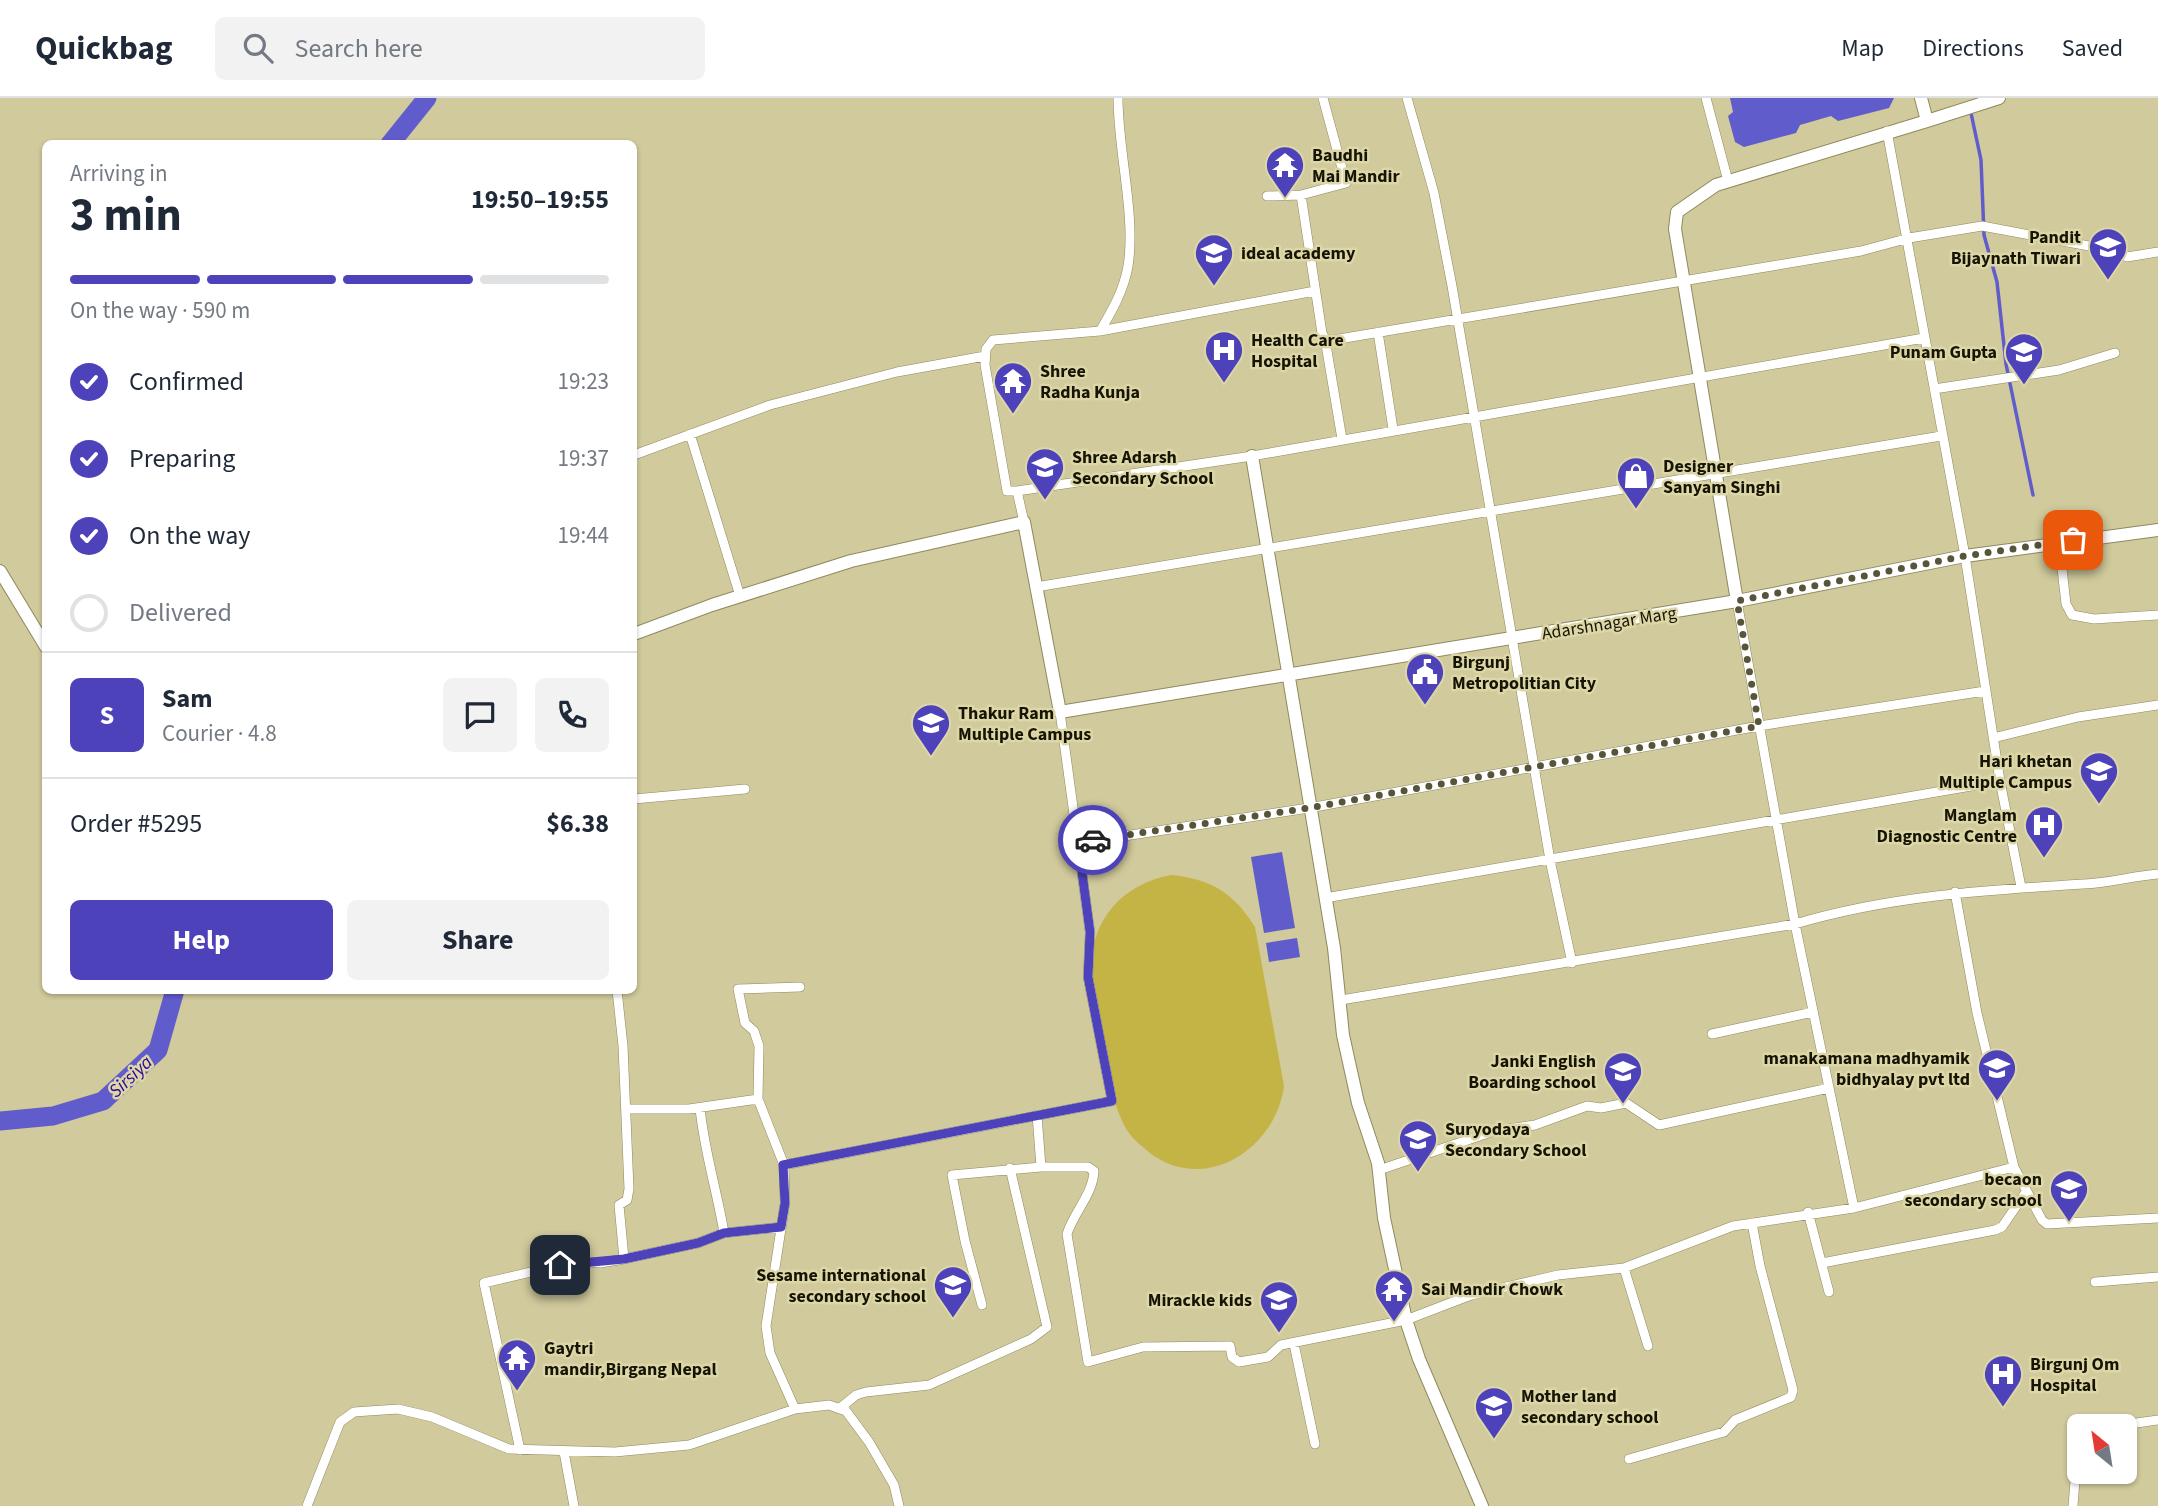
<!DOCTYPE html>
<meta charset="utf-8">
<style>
:root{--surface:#fff;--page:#f2f2f3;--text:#1f2937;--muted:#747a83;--line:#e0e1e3;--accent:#4d42b9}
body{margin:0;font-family:"Source Sans 3",sans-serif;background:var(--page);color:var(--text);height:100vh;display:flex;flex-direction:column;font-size:26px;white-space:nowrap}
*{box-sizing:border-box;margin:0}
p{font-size:23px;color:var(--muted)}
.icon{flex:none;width:38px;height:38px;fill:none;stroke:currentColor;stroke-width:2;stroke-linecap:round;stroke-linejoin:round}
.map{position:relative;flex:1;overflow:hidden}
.sheet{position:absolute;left:42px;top:42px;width:595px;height:854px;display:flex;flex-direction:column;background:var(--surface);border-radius:10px;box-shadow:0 2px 5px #0004}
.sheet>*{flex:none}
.needle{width:46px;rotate:330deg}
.buttons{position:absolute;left:2067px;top:1316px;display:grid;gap:14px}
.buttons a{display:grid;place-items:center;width:70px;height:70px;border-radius:10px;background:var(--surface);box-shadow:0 2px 5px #0004;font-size:35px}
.pin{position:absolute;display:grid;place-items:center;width:60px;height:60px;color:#fff;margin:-30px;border-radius:14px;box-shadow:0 4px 10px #0006}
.courier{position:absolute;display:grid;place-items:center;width:70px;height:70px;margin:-35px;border:5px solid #4d42b9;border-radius:50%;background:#fff;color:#222;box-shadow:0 2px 9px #0007}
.overview em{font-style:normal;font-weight:700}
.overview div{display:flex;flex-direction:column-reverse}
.overview{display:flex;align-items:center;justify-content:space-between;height:119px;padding:0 28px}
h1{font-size:46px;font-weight:700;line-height:52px}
.bar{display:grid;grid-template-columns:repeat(4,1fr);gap:10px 7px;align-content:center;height:84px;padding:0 28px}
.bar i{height:9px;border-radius:5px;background:var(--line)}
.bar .on{background:var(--accent)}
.bar p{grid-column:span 4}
.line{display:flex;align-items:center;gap:18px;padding:0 28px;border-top:2px solid var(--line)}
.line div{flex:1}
.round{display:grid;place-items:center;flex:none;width:74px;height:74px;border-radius:10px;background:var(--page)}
ol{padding:0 28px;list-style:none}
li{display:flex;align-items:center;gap:21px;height:77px}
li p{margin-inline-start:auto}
li .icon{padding:7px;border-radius:50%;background:var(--accent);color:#fff;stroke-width:4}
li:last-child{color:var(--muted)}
li i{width:38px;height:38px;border:4px solid var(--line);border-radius:50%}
.primary-button{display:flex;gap:14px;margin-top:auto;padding:14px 28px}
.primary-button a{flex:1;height:80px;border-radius:10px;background:var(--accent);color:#fff;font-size:28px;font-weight:700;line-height:80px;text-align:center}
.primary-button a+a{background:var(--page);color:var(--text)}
header{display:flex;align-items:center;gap:42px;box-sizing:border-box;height:98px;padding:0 35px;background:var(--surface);border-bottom:2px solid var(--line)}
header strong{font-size:33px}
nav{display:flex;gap:38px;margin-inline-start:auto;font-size:24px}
.search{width:490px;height:63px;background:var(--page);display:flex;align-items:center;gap:18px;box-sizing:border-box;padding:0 24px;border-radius:10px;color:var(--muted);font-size:26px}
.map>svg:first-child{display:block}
</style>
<header>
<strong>Quickbag</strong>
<div class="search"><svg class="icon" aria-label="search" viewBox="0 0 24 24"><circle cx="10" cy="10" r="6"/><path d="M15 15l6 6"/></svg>Search here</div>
<nav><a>Map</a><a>Directions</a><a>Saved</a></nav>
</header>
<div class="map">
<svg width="2158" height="1408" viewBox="0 0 2158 1408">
<rect width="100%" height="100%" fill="#d0ca9c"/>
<path fill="#c4b445" d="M1171 777C1211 781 1234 795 1255 829L1284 988C1276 1050 1206 1097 1150 1055 1142 1048 1133 1042 1127 1032 1104 993 1099 918 1091 871 1091 821 1123 786 1171 777Z"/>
<path fill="#615ccc" d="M1730 0H1894L1889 10 1838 23 1831 18 1800 27 1796 35 1744 49 1735 44 1728 18 1733 14Z
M1282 754 1295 830 1264 835 1251 759Z
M1297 840 1300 859 1269 864 1266 845Z"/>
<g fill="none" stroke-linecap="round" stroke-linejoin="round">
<path stroke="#615ccc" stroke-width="3.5" d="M1971 15 1981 62 1984 137 1997 184 2006 266 2033 397"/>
<path stroke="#615ccc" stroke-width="19" d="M390 46 427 0
M0 1023 53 1018 103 1003 158 952 175 892"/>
<g stroke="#8f895e" stroke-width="10">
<path id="street" d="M1407 0 1434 95 1452 188 1550 762 1572 865
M1706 0 1728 83
M1887 33 1965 458 2000 683 2021 789
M1301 97 1322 235 1325 241 1333 242 1861 153 1909 140 1982 128 2121 154 2127 159 2158 154
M1267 98 1301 97 1346 85 1323 0
M1100 233C1112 213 1124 192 1128 168 1136 118 1118 53 1118 0
M1378 234 1393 331
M1325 241 1342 341
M1934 291 2059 272 2115 255
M690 336 740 498
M634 357 770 307 897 274 985 258
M1017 393 1252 358 1924 240
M1024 424 1017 393H1007L985 267 986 251 993 242 1100 233 1315 193
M2059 444 2066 506 2072 517 2094 521 2158 517
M1036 489 1941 338
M1737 503 1795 826 1854 1110
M1993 640 2078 619 2158 607
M634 701 745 691
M1078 745 1309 710 1759 628 1985 593
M1955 794 1977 915 2014 1069 2042 1122 2047 1126 2158 1120
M1325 800 2000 683
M617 892 623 948 629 1091 627 1102 619 1107 624 1161
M1341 902 1795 826C1889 798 1986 792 2084 786 2109 785 2133 778 2158 776
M1712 936 1813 914
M758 1001 759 948 754 933 745 925 738 891 800 889
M700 1010C704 1052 717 1093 724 1135
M627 1011H689L758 1001 784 1067 785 1105 766 1228 770 1255 795 1311
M784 1067 1112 1003 1088 879 1090 834 1060 614
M1041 1069H1088L1094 1073C1093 1096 1074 1114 1067 1136L1088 1264 1143 1249 1230 1248 1232 1259 1239 1264 1268 1259 1281 1247 1406 1222 1471 1197 1558 1177 1624 1170 1733 1128 1854 1110 2014 1069
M1379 1072 1494 1033 1535 1027 1587 1008 1601 1010 1626 1005 1659 1027 1829 990
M1808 1114 1829 1194
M1822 1165 1995 1132 2002 1129 2026 1094
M1624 1170 1648 1248
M2095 1184 2158 1179
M982 1207 965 1143 952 1077 1041 1069 1037 1017
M1294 1246 1315 1346
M839 1311 856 1297 866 1294 929 1287 1031 1241 1047 1229 1010 1070
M2115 1328 2158 1322
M520 1352 484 1185 578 1163 600 1165 624 1161 698 1145 724 1135 781 1129
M564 1354 574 1408
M1629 1361 1724 1334 1735 1322 1791 1299 1793 1292 1760 1168 1752 1125
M307 1408 340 1324 354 1314 398 1311 432 1319 509 1351 615 1354 689 1347 795 1311 829 1307 846 1313 869 1344 894 1387 899 1408
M2073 1408 2079 1333"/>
</g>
<g stroke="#8f895e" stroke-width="14">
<path id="secondary" d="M1921 0 1927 23 1999 0
M1252 358 1334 850 1343 937 1358 1005 1378 1065 1384 1120 1406 1222 1419 1261 1482 1408
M0 473 46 549
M1737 503 1675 131 1677 114 1716 87 1927 23
M634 536 712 507 851 463 1024 424 1060 614 1737 503 1965 458 2158 432"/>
</g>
<use href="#street" stroke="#fff" stroke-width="9"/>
<use href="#secondary" stroke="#fff" stroke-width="12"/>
</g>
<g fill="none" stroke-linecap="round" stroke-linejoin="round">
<path stroke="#575439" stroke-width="7" stroke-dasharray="0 12.6" d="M1093 742 1309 710 1759 628 1737 503 1965 458 2073 442"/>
<path stroke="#4d42b9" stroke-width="9" d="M560 1167 624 1161 698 1145 724 1135 781 1129 785 1105 783 1067 1112 1003 1088 879 1090 834 1078 745 1093 742"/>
</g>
<defs>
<g id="temple-pin" transform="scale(2.0125)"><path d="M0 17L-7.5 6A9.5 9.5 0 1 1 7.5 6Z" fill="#4d42b9" stroke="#ddd7a8"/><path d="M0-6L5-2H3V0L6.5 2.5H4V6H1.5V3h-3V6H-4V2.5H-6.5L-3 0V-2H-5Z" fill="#fff"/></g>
<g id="school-pin" transform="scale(2.0125)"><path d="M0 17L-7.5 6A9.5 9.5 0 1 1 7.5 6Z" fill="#4d42b9" stroke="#ddd7a8"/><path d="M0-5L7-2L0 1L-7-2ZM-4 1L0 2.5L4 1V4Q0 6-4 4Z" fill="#fff"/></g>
<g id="hospital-pin" transform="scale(2.0125)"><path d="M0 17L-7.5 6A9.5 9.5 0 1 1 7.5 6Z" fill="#4d42b9" stroke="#ddd7a8"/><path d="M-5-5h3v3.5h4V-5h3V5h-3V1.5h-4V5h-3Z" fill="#fff"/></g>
<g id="shop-pin" transform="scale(2.0125)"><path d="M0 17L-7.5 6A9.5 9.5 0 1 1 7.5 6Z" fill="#4d42b9" stroke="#ddd7a8"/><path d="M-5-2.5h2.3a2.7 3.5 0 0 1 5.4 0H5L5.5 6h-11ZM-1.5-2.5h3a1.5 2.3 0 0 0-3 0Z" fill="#fff"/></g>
<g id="civic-pin" transform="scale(2.0125)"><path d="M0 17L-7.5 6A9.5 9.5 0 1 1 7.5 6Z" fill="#4d42b9" stroke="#ddd7a8"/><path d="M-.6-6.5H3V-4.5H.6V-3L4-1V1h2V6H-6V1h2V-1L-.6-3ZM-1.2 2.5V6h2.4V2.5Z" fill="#fff"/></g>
<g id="university-pin" transform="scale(2.0125)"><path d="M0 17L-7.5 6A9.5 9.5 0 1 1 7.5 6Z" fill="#4d42b9" stroke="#ddd7a8"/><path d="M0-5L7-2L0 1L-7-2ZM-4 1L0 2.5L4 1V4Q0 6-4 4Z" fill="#fff"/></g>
</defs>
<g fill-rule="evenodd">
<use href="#temple-pin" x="1285" y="67"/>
<use href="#school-pin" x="2108" y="149"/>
<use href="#school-pin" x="1214" y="155"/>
<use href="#hospital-pin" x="1224" y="252"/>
<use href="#school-pin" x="2024" y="254"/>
<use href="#temple-pin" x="1013" y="283"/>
<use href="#school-pin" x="1045" y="369"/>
<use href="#shop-pin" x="1636" y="378"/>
<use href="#civic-pin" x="1425" y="574"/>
<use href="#university-pin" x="931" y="625"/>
<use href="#school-pin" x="2099" y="673"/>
<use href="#hospital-pin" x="2044" y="727"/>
<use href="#school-pin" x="1997" y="970"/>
<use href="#school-pin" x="1623" y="973"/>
<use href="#school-pin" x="1418" y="1041"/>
<use href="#school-pin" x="2069" y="1091"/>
<use href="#school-pin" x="953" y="1187"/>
<use href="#temple-pin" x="1394" y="1191"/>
<use href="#school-pin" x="1279" y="1202"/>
<use href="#temple-pin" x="517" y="1260"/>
<use href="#hospital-pin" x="2003" y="1276"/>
<use href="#school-pin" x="1494" y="1308"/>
</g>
<g text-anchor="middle" stroke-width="5" stroke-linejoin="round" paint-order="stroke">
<g font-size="18" font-weight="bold" fill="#161404" stroke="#ddd7a8" text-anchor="start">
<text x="1312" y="63">Baudhi<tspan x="1312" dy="21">Mai Mandir</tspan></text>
<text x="2081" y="145" text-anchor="end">Pandit<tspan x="2081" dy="21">Bijaynath Tiwari</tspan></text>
<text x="1241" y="161">ideal academy</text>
<text x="1251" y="248">Health Care<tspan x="1251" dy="21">Hospital</tspan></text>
<text x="1997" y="260" text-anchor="end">Punam Gupta</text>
<text x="1040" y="279">Shree<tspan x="1040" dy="21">Radha Kunja</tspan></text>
<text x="1072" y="365">Shree Adarsh<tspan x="1072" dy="21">Secondary School</tspan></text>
<text x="1663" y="374">Designer<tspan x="1663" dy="21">Sanyam Singhi</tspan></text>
<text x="1452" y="570">Birgunj<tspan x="1452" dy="21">Metropolitian City</tspan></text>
<text x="958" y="621">Thakur Ram<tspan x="958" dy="21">Multiple Campus</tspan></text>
<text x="2072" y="669" text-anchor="end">Hari khetan<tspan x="2072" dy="21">Multiple Campus</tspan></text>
<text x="2017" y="723" text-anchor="end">Manglam<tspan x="2017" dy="21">Diagnostic Centre</tspan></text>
<text x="1970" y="966" text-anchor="end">manakamana madhyamik<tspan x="1970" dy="21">bidhyalay pvt ltd</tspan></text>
<text x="1596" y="969" text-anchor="end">Janki English<tspan x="1596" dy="21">Boarding school</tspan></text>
<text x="1445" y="1037">Suryodaya<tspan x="1445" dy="21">Secondary School</tspan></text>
<text x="2042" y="1087" text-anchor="end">becaon<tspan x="2042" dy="21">secondary school</tspan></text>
<text x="926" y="1183" text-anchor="end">Sesame international<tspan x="926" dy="21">secondary school</tspan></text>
<text x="1421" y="1197">Sai Mandir Chowk</text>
<text x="1252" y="1208" text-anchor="end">Mirackle kids</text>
<text x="544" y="1256">Gaytri<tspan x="544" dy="21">mandir,Birgang Nepal</tspan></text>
<text x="2030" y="1272">Birgunj Om<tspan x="2030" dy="21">Hospital</tspan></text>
<text x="1521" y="1304">Mother land<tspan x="1521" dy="21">secondary school</tspan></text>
</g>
<g font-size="18" fill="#161404" stroke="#ddd7a8">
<text transform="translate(1609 525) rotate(-9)" y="6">Adarshnagar Marg</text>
</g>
<g font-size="19" font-style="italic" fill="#320599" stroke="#ddd7a8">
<text transform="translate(130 978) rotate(-43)" y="7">Sirsiya</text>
</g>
</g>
</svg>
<div class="buttons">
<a><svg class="needle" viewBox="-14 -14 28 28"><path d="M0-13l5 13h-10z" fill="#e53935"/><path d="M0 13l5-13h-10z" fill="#747a83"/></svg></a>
</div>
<div class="pin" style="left:2073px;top:442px;background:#ea580c"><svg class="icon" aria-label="bag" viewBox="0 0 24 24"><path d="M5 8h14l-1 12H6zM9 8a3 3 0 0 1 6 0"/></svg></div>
<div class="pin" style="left:560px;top:1167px;background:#1f2937"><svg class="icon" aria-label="home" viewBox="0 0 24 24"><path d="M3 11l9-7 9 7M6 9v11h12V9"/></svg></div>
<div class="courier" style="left:1093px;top:742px"><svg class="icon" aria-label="car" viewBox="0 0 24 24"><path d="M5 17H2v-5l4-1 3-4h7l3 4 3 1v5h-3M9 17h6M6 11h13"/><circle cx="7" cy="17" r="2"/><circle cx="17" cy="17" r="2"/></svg></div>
<section class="sheet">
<div class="overview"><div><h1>3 min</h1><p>Arriving in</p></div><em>19:50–19:55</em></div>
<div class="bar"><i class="on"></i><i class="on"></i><i class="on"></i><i></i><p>On the way · 590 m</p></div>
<ol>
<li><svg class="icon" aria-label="check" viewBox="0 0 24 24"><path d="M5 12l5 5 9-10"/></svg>Confirmed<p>19:23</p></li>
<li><svg class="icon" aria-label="check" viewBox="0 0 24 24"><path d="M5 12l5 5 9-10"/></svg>Preparing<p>19:37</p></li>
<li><svg class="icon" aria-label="check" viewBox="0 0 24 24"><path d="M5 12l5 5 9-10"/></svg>On the way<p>19:44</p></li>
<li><i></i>Delivered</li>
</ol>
<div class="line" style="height:126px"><b class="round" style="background:var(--accent);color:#fff">S</b><div><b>Sam</b><p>Courier · 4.8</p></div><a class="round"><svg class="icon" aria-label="chat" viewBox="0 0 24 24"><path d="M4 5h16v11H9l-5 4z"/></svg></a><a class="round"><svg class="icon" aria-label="phone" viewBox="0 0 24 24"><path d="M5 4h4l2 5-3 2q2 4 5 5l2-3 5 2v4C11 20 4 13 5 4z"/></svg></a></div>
<div class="line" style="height:91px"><div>Order #5295</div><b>$6.38</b></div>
<div class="primary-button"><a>Help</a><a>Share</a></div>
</section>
</div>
